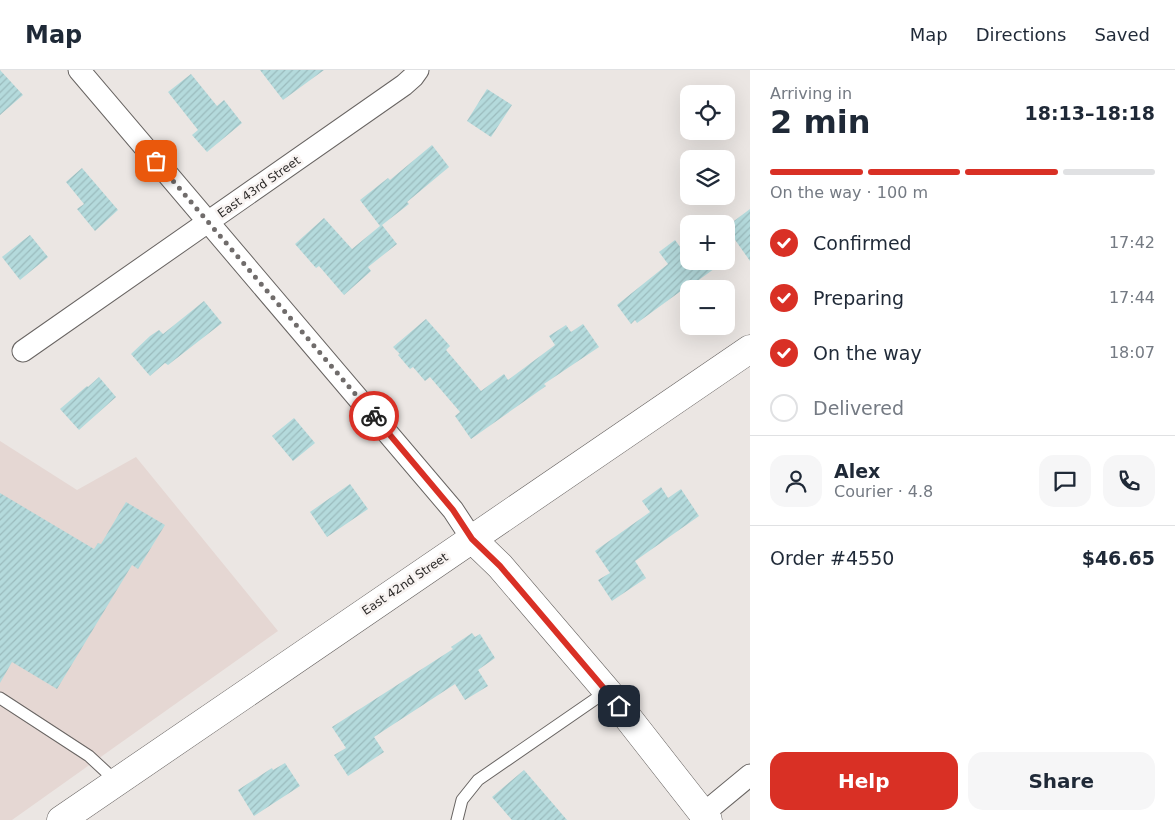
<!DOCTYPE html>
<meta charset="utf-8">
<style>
:root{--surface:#fff;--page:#f6f6f7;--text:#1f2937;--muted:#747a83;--line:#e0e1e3;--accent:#d93025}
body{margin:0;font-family:"DejaVu Sans",sans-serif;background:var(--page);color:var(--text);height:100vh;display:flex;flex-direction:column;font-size:19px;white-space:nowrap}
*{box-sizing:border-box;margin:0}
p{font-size:16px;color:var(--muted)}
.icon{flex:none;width:28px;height:28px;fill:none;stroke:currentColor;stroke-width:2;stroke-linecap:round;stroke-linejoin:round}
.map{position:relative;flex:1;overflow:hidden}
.drawer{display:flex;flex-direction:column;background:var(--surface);width:425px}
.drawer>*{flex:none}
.buttons{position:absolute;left:680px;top:15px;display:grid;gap:10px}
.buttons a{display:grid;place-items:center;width:55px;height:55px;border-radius:10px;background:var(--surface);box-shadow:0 5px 20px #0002;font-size:25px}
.pin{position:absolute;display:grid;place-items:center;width:42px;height:42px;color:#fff;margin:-21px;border-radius:10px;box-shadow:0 2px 8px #0006}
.courier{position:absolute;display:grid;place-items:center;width:50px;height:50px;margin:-25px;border:4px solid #d93025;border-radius:50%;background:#fff;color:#222;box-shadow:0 1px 6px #0007}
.head em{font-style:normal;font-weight:700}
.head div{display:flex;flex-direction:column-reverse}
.head{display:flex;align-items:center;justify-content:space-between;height:85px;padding:0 20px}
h1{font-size:32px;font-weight:700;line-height:38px}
.bar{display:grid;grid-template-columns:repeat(4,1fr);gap:8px 5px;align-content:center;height:60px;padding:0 20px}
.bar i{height:6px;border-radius:4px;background:var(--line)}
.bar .selected{background:var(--accent)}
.bar p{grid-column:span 4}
.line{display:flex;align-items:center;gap:12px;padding:0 20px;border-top:1px solid var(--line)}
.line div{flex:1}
.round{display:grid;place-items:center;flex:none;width:52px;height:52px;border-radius:15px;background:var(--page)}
ol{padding:0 20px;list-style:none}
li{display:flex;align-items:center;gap:15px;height:55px}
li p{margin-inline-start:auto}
li .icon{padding:5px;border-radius:50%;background:var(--accent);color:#fff;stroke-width:4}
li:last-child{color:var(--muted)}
li i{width:28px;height:28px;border:2px solid var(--line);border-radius:50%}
.cta{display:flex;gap:10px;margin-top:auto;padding:10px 20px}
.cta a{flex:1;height:58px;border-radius:15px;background:var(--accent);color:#fff;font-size:20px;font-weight:700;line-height:58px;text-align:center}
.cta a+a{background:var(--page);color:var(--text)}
header{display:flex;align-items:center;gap:30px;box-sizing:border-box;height:70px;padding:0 25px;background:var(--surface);border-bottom:1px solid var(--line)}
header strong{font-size:24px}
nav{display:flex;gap:28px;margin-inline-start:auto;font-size:18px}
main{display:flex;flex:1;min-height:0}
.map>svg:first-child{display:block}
</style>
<header>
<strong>Map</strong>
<nav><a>Map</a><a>Directions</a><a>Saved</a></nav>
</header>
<main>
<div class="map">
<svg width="750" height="750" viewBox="0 0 750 750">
<defs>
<pattern id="building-hatch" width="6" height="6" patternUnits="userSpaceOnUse" patternTransform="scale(1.25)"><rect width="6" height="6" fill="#b4dadc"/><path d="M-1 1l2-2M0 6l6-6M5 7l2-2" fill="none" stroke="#9bbbbd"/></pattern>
</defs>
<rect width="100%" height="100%" fill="#ebe6e3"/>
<path fill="#e5d7d3" d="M0 371 77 420 136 387 278 561 12 750H0Z"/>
<path fill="url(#building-hatch)" d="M0 0 23 25 0 45Z
M260 0H324L283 30Z
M191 4 217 36 224 30 242 53 207 82 192 65 198 60 168 22Z
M487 19 512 35 491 67 467 51Z
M432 75 449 97 407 132 409 134 382 155 397 174 368 197 371 201 344 225 319 196 316 198 295 174 324 148 352 179 380 156 360 130 388 108 390 110Z
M82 98 118 140 95 161 77 139 84 134 66 112Z
M750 139V191L726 157Z
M30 165 48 187 20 210 2 187Z
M675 170 684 182 689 178V191H725L689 217V224L685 218 637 253 635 250 631 254 617 235 668 194 659 182Z
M204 231 222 253 168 295 165 293 150 306 131 284 150 266 159 260 163 264Z
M426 249 450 276 446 280 481 321 504 304 508 310 555 275 549 266 566 255 571 262 583 254 599 277 544 314 546 316 471 369 455 346 460 342 430 307 425 311 413 297 410 299 398 285 400 284 393 277Z
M99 307 116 327 79 360 60 339 87 316 88 317Z
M294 348 315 373 293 391 272 366Z
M350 414 368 439 327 467 310 442Z
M661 417 668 428 681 419 699 446 635 491 646 508 612 531 598 510 610 503 595 481 650 442 642 431Z
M0 423 94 479 98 473 101 474 126 432 165 455 138 499 132 495 57 619 12 592 0 613Z
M472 563 475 567 480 564 495 588 478 600 488 616 465 630 455 614 374 667 384 682 348 706 334 685 346 678 332 657 453 579 451 577Z
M285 693 300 716 254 746 238 720 272 698 273 700Z
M524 700 567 750H512L492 727Z"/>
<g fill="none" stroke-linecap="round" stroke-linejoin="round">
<g stroke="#686462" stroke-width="13">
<path id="lane" d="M0 628 89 686 117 712
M457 750 462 730 478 710 607 621"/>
</g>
<g stroke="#686462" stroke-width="23">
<path id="street" d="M79 0 453 440 472 469
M23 281 404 15 413 7 418 0
M704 743 750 705"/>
</g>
<g stroke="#686462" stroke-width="29">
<path id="secondary" d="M472 469 500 496 607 621 708 750
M61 750 750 279"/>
</g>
<use href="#lane" stroke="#fff" stroke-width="11"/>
<use href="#street" stroke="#fff" stroke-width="21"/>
<use href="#secondary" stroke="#fff" stroke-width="28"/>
</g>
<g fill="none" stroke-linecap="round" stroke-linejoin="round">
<path stroke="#706c6b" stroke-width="5" stroke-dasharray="0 9" d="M156 91 374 346"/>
<path stroke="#d93025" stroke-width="6" d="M374 346 453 440 472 469 500 496 619 636"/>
</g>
<g text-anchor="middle" stroke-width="5" stroke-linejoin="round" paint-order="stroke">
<g font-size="12" fill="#2d2b2a" stroke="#f8f3f1">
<text transform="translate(259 117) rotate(-35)" y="4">East 43rd Street</text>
<text transform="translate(405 514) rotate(-34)" y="4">East 42nd Street</text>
</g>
</g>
</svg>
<div class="buttons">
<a><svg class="icon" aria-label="locate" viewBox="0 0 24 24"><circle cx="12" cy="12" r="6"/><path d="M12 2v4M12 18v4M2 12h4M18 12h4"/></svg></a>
<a><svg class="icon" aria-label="layers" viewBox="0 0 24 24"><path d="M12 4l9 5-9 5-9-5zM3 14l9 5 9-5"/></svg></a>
<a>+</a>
<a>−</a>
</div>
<div class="pin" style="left:156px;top:91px;background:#ea580c"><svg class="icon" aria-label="bag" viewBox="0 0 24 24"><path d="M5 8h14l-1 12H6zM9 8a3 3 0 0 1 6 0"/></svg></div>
<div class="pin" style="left:619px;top:636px;background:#1f2937"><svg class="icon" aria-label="home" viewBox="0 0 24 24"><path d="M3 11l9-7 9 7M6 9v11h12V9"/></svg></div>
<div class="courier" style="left:374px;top:346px"><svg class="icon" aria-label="bike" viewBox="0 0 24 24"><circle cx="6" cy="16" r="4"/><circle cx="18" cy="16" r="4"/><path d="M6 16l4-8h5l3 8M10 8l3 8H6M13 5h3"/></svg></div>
</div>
<section class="drawer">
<div class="head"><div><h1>2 min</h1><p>Arriving in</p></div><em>18:13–18:18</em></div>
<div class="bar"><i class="selected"></i><i class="selected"></i><i class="selected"></i><i></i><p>On the way · 100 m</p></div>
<ol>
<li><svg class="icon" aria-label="check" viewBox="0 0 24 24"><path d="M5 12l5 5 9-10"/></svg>Confirmed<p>17:42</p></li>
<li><svg class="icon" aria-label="check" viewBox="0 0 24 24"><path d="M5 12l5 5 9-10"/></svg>Preparing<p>17:44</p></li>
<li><svg class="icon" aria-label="check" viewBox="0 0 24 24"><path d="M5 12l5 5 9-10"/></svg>On the way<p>18:07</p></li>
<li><i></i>Delivered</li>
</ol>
<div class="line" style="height:90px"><a class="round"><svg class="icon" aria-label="person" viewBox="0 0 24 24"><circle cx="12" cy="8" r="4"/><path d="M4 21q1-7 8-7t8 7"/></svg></a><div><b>Alex</b><p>Courier · 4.8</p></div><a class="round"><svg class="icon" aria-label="chat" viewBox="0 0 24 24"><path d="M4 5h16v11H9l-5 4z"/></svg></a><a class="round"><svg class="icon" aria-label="phone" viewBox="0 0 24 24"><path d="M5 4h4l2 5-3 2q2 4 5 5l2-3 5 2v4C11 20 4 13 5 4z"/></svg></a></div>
<div class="line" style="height:65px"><div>Order #4550</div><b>$46.65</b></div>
<div class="cta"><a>Help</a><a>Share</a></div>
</section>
</main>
